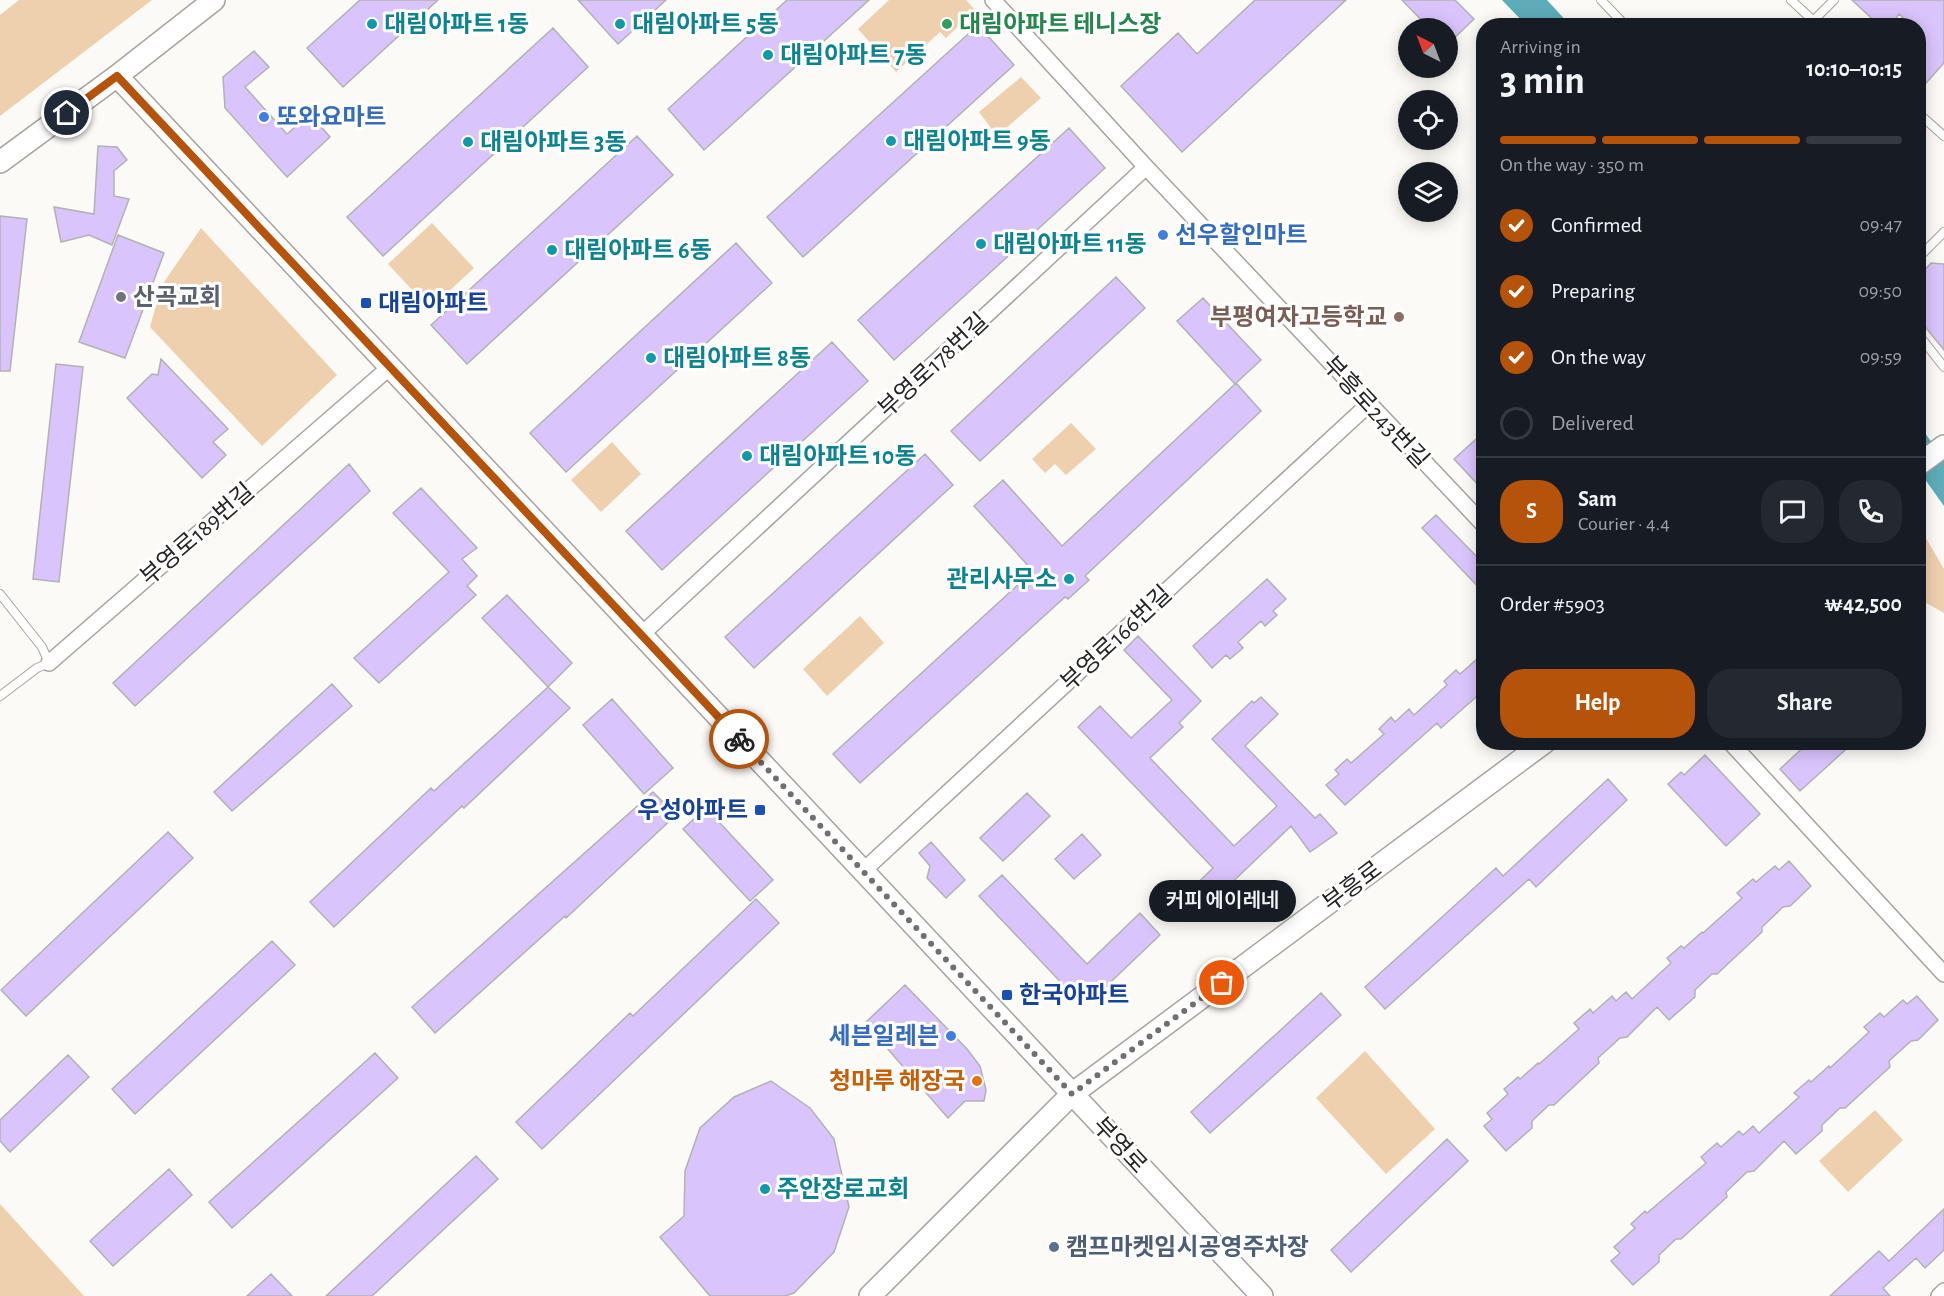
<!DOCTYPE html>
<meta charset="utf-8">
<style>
:root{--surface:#171b24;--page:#242831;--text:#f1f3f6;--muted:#9ea1a6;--line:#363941;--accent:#b45309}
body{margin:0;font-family:"Alegreya Sans","Noto Sans KR",sans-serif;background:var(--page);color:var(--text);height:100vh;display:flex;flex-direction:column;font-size:22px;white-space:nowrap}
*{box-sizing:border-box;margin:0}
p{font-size:20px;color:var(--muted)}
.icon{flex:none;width:33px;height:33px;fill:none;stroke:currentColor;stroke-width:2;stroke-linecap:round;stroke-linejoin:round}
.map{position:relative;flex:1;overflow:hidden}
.side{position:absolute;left:1476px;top:18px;width:450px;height:732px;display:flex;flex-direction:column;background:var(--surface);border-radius:24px;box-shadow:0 3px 15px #0003}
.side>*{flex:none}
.needle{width:39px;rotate:318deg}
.tools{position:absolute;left:1398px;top:18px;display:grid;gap:12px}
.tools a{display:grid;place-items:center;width:60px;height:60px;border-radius:50%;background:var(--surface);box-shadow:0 3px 15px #0003;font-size:30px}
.pin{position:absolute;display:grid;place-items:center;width:51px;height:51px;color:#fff;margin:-26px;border:3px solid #fff;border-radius:50%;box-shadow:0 2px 6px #0007}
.courier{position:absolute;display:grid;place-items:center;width:60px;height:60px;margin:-30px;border:4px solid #b45309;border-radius:50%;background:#fff;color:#222;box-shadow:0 2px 8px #0007}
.bubble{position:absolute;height:42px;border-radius:21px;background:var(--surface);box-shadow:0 3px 15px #0003;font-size:20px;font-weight:600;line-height:42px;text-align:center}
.summary em{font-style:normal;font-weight:600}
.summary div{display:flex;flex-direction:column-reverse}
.summary{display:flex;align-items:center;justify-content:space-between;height:102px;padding:0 24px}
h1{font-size:39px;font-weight:600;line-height:45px}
.bar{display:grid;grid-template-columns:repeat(4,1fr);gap:9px 6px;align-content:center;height:72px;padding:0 24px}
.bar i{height:8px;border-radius:4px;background:var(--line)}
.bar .current{background:var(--accent)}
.bar p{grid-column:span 4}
.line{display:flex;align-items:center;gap:15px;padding:0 24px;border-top:2px solid var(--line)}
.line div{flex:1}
.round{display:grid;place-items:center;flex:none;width:63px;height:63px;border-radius:24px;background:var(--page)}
ol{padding:0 24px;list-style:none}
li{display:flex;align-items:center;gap:18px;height:66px}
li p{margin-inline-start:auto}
li .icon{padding:6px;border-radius:50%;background:var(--accent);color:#fff;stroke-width:4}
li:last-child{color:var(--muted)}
li i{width:33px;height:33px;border:3px solid var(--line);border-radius:50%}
.action{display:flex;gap:12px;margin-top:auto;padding:12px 24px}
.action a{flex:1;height:69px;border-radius:24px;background:var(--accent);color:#fff;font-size:24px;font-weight:600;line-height:69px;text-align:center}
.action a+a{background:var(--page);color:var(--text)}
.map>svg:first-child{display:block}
</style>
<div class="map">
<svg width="1944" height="1296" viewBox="0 0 1944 1296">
<rect width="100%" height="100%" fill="#fcfaf7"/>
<path fill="#eecfae" d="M19 0H152L0 116V15Z
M889 0H966L975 10 946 38 940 32 896 72 858 29Z
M1021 77 1041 98 997 136 979 112Z
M432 223 474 268 430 309 388 264Z
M201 228 337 375 262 446 150 327 162 285Z
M1071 423 1096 449 1066 475 1055 464 1045 473 1032 459Z
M612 442 641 474 601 512 571 480Z
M1918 532 1923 533 1944 569V613L1919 599Z
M860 616 884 643 827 696 803 669Z
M1365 1051 1435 1129 1386 1174 1316 1098Z
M1875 1110 1903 1140 1848 1192 1819 1161Z
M0 1204 84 1296H0Z"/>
<path fill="#5dacb9" d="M1502 0H1547L1570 25H1526Z
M1918 423 1944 460V506L1919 471Z"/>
<path fill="#dac4fc" stroke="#b2b1b3" stroke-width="1.5" d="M360 0H438L343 87 307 48Z
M578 0H666L618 44Z
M787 0H869L704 150 668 109Z
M1255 0H1346L1182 152 1121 86 1178 33 1197 54Z
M1402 0H1455L1474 19 1448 44V28H1429Z
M1852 0H1944V63L1918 92V26H1912L1899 14 1890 26H1880Z
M978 25 1014 65 803 257 767 217Z
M553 28 588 67 383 256 347 217Z
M254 51 269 67 245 87 287 134 310 114 330 137 287 177 225 108 223 77Z
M1069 128 1105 168 894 360 858 320Z
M637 136 673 175 467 364 431 325Z
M98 146 117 147 127 160 114 171V196L129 199 112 245 89 235 61 242 54 207 94 214Z
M0 216 27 219 10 371H0Z
M118 235 164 253 125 358 79 342Z
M736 243 772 283 566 472 530 433Z
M1931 263 1944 264V350L1918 318V277Z
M1116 277 1145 308 980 461 951 431Z
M1203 298 1261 360 1235 384 1177 321Z
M832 342 868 381 662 570 626 531Z
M161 359 228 429 213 442 226 455 202 478 127 398 152 374 158 375Z
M56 364 83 367 59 582 33 579Z
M1236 383 1261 411 1085 576 1089 580 1068 599 1065 597 860 783 833 754 1033 571 974 506 1003 480 1062 546Z
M1484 432V491L1454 459Z
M925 454 953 485 754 668 725 637Z
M349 464 370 491 135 706 113 683Z
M421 488 477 548 462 559 477 576 467 586 476 595 379 683 354 658 449 572 393 513Z
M1436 515 1484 564V593L1422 528Z
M1267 579 1286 599 1273 611 1277 615 1265 626 1261 621 1238 642 1243 648 1230 659 1226 655 1212 668 1193 646Z
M507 595 572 663 548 687 482 618Z
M1138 636 1201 701 1179 723 1183 727 1150 758 1234 846 1277 806 1212 739 1252 701 1254 703 1261 697 1278 714 1245 746 1315 818 1320 814 1337 833 1310 852 1291 826 1198 915 1182 898 1213 868 1078 727 1100 706 1131 738 1172 700 1124 650Z
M1484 653V690L1441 728 1437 723 1345 805 1326 785 1339 774 1335 770 1347 759 1351 763 1384 734 1379 729 1391 717 1395 722 1409 709 1414 715 1447 685 1444 681 1456 670 1460 674Z
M332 684 352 706 232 811 214 792Z
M548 687 570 708 464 808 462 806 334 927 310 902 431 788 434 791Z
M612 699 673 768 644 794 583 725Z
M1809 742H1854L1800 791 1780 769Z
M1705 755 1760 814 1726 846 1668 784 1681 772 1684 775Z
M1608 779 1627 800 1536 887 1529 879 1385 1009 1365 987 1496 868 1503 876Z
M653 792 676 815 566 918 565 916 435 1033 412 1007Z
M1027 793 1050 816 1003 861 980 838Z
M706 808 773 880 750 901 683 829Z
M168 832 193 858 26 1016 1 990Z
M1082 834 1101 855 1074 879 1055 859Z
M931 842 965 880 946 898 927 878 930 866 919 853Z
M1789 861 1811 886 1790 906 1783 907 1762 927V932L1717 974H1712L1695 990V997L1669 1020 1657 1007 1627 1037 1620 1038 1598 1058 1599 1063 1554 1105H1549L1532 1121V1128L1506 1151 1484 1126 1492 1119 1487 1113 1508 1094 1504 1089 1518 1077 1520 1079 1538 1063 1539 1064 1579 1029 1574 1023 1590 1009 1593 1013 1612 996 1616 1001 1626 992 1632 999 1671 963 1667 958 1681 946 1684 948 1702 932 1703 933 1742 898 1737 893 1753 879 1756 882 1775 866 1779 870Z
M1002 875 1087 964 1140 913 1160 935 1095 997 1083 984 1072 994 979 896Z
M756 899 779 923 542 1149 516 1122 630 1013 633 1016Z
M272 941 295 965 135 1114 112 1089Z
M905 985 967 1049 980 1066 986 1090 984 1101H965L948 1118 865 1023Z
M1321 993 1341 1015 1210 1133 1191 1112Z
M1917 996 1938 1020 1918 1040 1911 1041 1889 1061 1890 1067 1845 1108H1840L1822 1125V1131L1796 1154 1784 1141 1754 1171 1747 1172 1726 1192 1727 1197 1681 1239H1676L1659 1255V1262L1633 1285 1611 1261 1620 1253 1614 1247 1635 1228 1631 1224 1645 1211 1647 1213 1706 1163 1701 1157 1717 1143 1721 1147 1739 1131 1743 1135 1753 1126 1759 1133 1799 1097 1794 1093 1809 1080 1811 1082 1829 1066 1830 1068 1869 1032 1864 1027 1880 1013 1884 1017 1903 1000 1907 1004Z
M375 1053 398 1078 232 1228 209 1202Z
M68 1055 89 1077 10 1152 0 1141V1120Z
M771 1081 810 1108 834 1139 849 1207 834 1252 794 1293 785 1296H710L660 1237 684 1216 685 1171 700 1128 734 1097Z
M1447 1139 1468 1161 1351 1272 1331 1250Z
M476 1156 498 1179 372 1296H326Z
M169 1169 192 1195 113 1266 90 1241Z
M1944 1209V1250L1925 1268 1916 1258 1883 1288 1890 1296H1830L1879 1251 1889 1261Z
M271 1274 292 1296H247Z"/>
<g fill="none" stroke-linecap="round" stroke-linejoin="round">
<g stroke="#a6a3a1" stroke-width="10">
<path id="lane" d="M1601 0 1626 26
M1791 0 1819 26
M1808 26 1834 0
M1918 113 1944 136
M1918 258 1944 232
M1918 334 1944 367
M0 594 42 647 49 663 37 668 0 696"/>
</g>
<g stroke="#a6a3a1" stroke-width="18">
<path id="street" d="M993 0 1146 167 1484 525
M641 635 1146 167
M49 663 390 367
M1730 742 1944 974
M863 871 1369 404
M1939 1296 1944 1291"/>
</g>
<g stroke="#a6a3a1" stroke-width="24">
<path id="secondary" d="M117 76 1262 1296
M0 162 117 76 214 0
M1918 465 1944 446
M870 1296 1072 1094 1545 742"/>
</g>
<use href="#lane" stroke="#fff" stroke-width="8"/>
<use href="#street" stroke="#fff" stroke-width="15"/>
<use href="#secondary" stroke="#fff" stroke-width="21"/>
</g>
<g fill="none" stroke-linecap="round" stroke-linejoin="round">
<path stroke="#71706e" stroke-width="6" stroke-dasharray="0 10.8" d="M739 739 1072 1094 1222 983"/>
<path stroke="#b45309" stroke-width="8" d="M67 113 117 76 739 739"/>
</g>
<g fill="#0f9aa8" stroke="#fff" stroke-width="2">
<circle cx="372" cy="24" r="6"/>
<circle cx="620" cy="24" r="6"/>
<circle cx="768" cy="55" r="6"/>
<circle cx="891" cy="141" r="6"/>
<circle cx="468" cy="142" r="6"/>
<circle cx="981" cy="244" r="6"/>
<circle cx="552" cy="250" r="6"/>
<circle cx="651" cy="358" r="6"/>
<circle cx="747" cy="456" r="6"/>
<circle cx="1069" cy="579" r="6"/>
<circle cx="765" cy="1189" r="6"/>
</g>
<circle fill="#2e9e5b" stroke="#fff" stroke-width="2" cx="947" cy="24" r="6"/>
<g fill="#3f7fe0" stroke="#fff" stroke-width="2">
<circle cx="264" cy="117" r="6"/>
<circle cx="1163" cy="235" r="6"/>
<circle cx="951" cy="1036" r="6"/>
</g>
<circle fill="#6b7280" stroke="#fff" stroke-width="2" cx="121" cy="297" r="6"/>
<g fill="#1a4fb4" stroke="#fff" stroke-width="2">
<rect x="360" y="297" width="12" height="12" rx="3"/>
<rect x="754" y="804" width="12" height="12" rx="3"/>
<rect x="1001" y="989" width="12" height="12" rx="3"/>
</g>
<circle fill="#8d6e63" stroke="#fff" stroke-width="2" cx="1399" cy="317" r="6"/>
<circle fill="#e8710a" stroke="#fff" stroke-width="2" cx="977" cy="1081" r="6"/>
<circle fill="#5c6f8a" stroke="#fff" stroke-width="2" cx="1054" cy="1247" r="6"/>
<g text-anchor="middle" stroke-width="6" stroke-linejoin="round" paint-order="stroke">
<g font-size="24" font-weight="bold" fill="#0d838f" stroke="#fff" text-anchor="start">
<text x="384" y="32">대림아파트 1동</text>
<text x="632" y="32">대림아파트 5동</text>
<text x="780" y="63">대림아파트 7동</text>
<text x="903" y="149">대림아파트 9동</text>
<text x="480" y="150">대림아파트 3동</text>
<text x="993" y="252">대림아파트 11동</text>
<text x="564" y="258">대림아파트 6동</text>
<text x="663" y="366">대림아파트 8동</text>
<text x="759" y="464">대림아파트 10동</text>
<text x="1057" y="587" text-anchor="end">관리사무소</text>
<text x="777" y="1197">주안장로교회</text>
</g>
<g font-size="24" font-weight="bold" fill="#27864d" stroke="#fff" text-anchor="start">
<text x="959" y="32">대림아파트 테니스장</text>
</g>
<g font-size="24" font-weight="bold" fill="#366cbe" stroke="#fff" text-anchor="start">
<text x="276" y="125">또와요마트</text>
<text x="1175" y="243">선우할인마트</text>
<text x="939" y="1044" text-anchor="end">세븐일레븐</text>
</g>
<g font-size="24" font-weight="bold" fill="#5b616d" stroke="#fff" text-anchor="start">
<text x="133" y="305">산곡교회</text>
</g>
<g font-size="24" font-weight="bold" fill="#164399" stroke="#fff" text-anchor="start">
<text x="378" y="311">대림아파트</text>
<text x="748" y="818" text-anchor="end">우성아파트</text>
<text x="1019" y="1003">한국아파트</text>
</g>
<g font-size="24" font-weight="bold" fill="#785e54" stroke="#fff" text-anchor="end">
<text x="1387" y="325">부평여자고등학교</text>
</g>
<g font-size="24" fill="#262524" stroke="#fff">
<text transform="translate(933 365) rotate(-43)" y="8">부영로178번길</text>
<text transform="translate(1376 412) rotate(47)" y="8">부흥로243번길</text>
<text transform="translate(197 534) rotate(-41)" y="8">부영로189번길</text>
<text transform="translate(1116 638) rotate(-43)" y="8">부영로166번길</text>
<text transform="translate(1352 886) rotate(-37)" y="8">부흥로</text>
<text transform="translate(1120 1145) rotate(47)" y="8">부영로</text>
</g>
<g font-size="24" font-weight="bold" fill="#c56008" stroke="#fff" text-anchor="end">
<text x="965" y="1089">청마루 해장국</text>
</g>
<g font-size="24" font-weight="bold" fill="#4e5e75" stroke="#fff" text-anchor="start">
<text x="1066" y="1255">캠프마켓임시공영주차장</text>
</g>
</g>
</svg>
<div class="tools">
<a><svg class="needle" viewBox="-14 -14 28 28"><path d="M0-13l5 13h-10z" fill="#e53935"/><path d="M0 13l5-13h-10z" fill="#9ea1a6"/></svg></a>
<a><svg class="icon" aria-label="locate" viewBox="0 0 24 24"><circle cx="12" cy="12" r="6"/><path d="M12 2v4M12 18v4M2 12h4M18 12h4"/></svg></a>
<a><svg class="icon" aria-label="layers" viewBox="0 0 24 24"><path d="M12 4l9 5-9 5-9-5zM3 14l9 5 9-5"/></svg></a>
</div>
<div class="pin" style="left:1222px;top:983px;background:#ea580c"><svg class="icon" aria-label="bag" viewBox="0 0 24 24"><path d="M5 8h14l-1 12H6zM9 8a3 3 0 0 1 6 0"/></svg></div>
<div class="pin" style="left:67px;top:113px;background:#1f2937"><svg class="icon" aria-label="home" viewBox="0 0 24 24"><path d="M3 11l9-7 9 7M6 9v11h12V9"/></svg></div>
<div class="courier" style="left:739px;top:739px"><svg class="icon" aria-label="bike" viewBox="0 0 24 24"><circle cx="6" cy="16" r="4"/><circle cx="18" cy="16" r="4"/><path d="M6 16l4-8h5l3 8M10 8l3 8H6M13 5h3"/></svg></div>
<div class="bubble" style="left:1149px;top:880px;width:147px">커피 에이레네</div>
<section class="side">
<div class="summary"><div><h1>3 min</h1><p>Arriving in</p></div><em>10:10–10:15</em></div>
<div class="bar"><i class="current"></i><i class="current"></i><i class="current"></i><i></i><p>On the way · 350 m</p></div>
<ol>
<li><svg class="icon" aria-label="check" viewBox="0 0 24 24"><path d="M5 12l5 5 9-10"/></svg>Confirmed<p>09:47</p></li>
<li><svg class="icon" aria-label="check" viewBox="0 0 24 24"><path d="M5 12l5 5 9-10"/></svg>Preparing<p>09:50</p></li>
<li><svg class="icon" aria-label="check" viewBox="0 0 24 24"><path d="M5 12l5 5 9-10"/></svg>On the way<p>09:59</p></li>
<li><i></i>Delivered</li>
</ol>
<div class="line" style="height:108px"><b class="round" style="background:var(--accent);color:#fff">S</b><div><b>Sam</b><p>Courier · 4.4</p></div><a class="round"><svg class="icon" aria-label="chat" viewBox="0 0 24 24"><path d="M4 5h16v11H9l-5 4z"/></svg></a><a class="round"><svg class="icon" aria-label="phone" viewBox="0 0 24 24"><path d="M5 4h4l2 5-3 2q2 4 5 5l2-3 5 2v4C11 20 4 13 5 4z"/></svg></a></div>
<div class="line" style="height:78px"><div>Order #5903</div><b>₩42,500</b></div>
<div class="action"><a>Help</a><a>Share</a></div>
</section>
</div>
